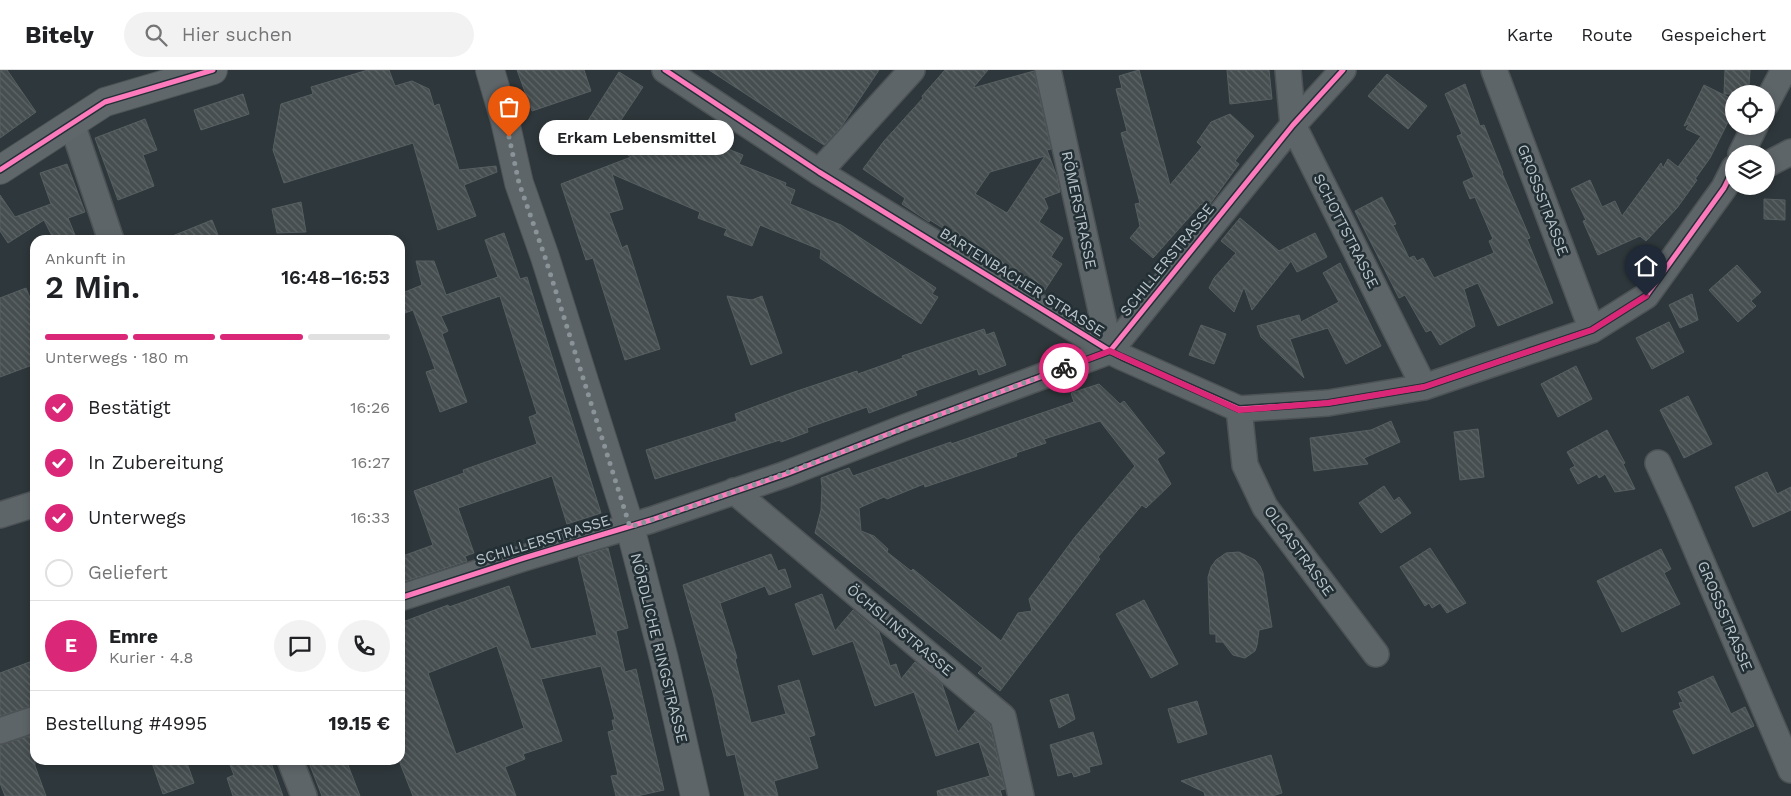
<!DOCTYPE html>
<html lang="de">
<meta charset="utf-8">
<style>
:root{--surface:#fff;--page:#f2f2f2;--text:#202124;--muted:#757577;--line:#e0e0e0;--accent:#db2777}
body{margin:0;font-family:"Work Sans",sans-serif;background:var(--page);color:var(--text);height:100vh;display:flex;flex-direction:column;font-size:19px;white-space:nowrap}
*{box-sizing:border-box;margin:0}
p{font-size:16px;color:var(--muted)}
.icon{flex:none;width:28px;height:28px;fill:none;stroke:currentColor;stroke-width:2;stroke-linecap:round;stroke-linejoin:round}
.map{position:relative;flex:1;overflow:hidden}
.details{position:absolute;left:30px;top:165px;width:375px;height:530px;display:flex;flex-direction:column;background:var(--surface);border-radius:15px;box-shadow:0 2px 8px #0003}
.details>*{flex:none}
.tools{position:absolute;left:1725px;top:15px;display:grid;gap:10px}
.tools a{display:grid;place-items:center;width:50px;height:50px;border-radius:50%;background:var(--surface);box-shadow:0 2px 8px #0003;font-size:25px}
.pin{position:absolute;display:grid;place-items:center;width:42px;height:42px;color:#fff;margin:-51px -21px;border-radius:50% 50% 50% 0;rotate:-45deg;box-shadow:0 0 5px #0007}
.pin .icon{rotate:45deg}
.courier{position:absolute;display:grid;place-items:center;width:50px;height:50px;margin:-25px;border:4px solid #db2777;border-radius:50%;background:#fff;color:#222;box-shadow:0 1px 6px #0007}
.bubble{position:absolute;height:35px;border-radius:18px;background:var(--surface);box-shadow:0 2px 8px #0003;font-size:16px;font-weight:600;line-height:35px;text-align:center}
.headline em{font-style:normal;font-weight:600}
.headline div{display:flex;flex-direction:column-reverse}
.headline{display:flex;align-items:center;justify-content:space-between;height:85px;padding:0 15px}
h1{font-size:32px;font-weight:600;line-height:38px}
.bar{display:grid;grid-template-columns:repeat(4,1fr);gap:8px 5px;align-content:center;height:60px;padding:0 15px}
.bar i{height:6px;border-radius:4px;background:var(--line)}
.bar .on{background:var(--accent)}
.bar p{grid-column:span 4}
.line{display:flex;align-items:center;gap:12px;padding:0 15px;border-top:1px solid var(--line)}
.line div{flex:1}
.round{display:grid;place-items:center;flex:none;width:52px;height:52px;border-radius:26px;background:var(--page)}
ol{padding:0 15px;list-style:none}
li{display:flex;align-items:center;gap:15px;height:55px}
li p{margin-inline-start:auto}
li .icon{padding:5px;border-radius:50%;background:var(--accent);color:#fff;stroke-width:4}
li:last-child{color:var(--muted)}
li i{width:28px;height:28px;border:2px solid var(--line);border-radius:50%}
header{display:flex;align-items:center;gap:30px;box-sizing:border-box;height:70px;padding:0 25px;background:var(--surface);border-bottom:1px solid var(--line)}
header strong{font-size:24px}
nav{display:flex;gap:28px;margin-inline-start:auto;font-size:18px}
.search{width:350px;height:45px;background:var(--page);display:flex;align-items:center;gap:12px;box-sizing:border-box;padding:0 18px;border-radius:28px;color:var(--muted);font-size:19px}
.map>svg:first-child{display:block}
</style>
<header>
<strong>Bitely</strong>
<div class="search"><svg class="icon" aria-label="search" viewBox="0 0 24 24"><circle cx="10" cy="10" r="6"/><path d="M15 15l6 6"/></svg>Hier suchen</div>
<nav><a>Karte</a><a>Route</a><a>Gespeichert</a></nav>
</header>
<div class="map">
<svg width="1791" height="726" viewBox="0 0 1791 726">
<defs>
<pattern id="building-back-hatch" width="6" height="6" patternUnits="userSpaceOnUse" patternTransform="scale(1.25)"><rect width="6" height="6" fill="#464e50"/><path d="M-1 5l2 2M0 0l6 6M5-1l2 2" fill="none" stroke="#5f6668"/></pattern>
</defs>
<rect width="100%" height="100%" fill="#2e373b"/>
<path fill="url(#building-back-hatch)" stroke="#575f62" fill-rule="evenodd" d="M0 0H7L36 42 0 68Z
M368 0H389L395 16 412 11 429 19 434 36 439 34 459 100 496 96 497 102 464 115 476 146 438 160 413 73 284 113 273 80 281 34 313 24 311 17Z
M517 0H584L591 21 532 41Z
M709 0H879L841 57 824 75Z
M945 0H988L973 18 1034 1 1051 79 1047 80 1057 107 1060 122 1044 128 1048 138 1039 152 1063 168 1051 187 1062 194 1043 223 978 182 979 181 930 150 929 152 902 134 905 128 863 99 884 71 923 28 922 26ZM1045 86 1007 143 975 124 990 102Z
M1139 0 1170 115 1202 77 1197 72 1211 52 1230 44 1254 66 1235 91 1239 94 1207 138 1201 134 1153 188 1130 168 1140 156 1135 134 1140 133 1121 63 1127 61 1116 19 1122 18 1119 6Z
M1227 0H1269L1272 29 1230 34Z
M1725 0H1750L1749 15 1744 24H1724Z
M619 2 643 17 621 50 662 76 671 57 715 77 716 74 743 85 739 94 786 113 785 116 795 120 790 134 841 155 936 218 932 224 938 227 921 254 820 188 821 180 760 155 752 176 724 165 727 159 698 148 700 142 612 104 623 139 609 143 622 178 627 175 660 279 625 290 593 188 586 190 561 114 631 87 584 57Z
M1387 4 1427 36 1408 59 1368 26Z
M1465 14 1480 56 1484 55 1503 103H1502L1530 168 1527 169 1553 233 1498 256 1478 213 1464 219 1475 256 1440 275 1431 260 1426 262 1405 225 1399 228 1355 141 1382 127 1396 154 1393 155 1409 188 1414 186 1417 191 1423 188 1434 208 1494 183 1489 171 1493 169 1475 127 1470 129 1463 112 1474 107 1457 66 1462 64 1445 24Z
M1704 15 1734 30V40L1710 88 1695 109 1697 110 1677 138 1646 171 1640 166 1598 185 1583 151 1586 150 1571 119 1590 110 1602 137 1615 131 1622 146 1661 93 1663 98 1668 89 1678 97 1701 66 1686 59 1690 53 1684 56Z
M243 24 249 44 201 60 194 40Z
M145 49 157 80 143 85 154 116 118 130 95 68Z
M67 94 85 142 68 148 77 170H54L44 150 8 173 0 161V125L15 147 51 134 40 103Z
M1764 129 1785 130V150L1764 149Z
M301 132 306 162 277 163 272 139Z
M1240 148 1279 181 1315 163 1327 187 1297 202 1291 191 1252 240 1244 217 1234 242 1209 218 1214 208 1236 183 1221 171Z
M212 150 220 170H165V169Z
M504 163 520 209 527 207 601 443 567 454 552 406 458 438 474 483 465 486 467 491 400 513V487L433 475 414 421 464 403 463 400 537 374 529 347 537 344 500 226 441 246 448 261 442 264 467 332 440 342 426 302 435 299 413 240 405 243 400 229V224L422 215 416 191H434L446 225 498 207 485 170Z
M1340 193 1381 276 1346 294 1328 258 1290 269 1304 308 1261 267 1257 256 1299 245 1301 252 1339 232 1323 203Z
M1737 195 1761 222 1751 231 1756 236 1738 252 1709 220Z
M26 218 35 240V294L0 307V228Z
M1692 224 1698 250 1680 258 1669 235Z
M727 226 752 230 762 226 782 283 751 295Z
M1669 252 1684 282 1652 299 1636 268Z
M1201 255 1226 264 1214 294 1189 285Z
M984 259 986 265 994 262 1006 295 979 305 977 299 915 321 917 325 869 343 867 337 807 358 808 362 781 372 780 370 655 409 646 380 737 351 735 344 794 322 857 301 858 304 903 288 902 286Z
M1576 296 1592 329 1558 347 1541 314Z
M1099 314 1120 334 1124 331 1165 383 1157 389 1171 414 1146 438 1142 435 1098 487 1100 489 1000 621 978 603 983 598 815 463 821 440 822 417 821 408 849 398 853 406 951 372V374L1074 332 1071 323ZM1100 351 1135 396 1075 467 1029 529 1032 541 1018 543 1001 571 913 499 911 501 887 482 888 479 874 466 861 461 859 438 884 427 887 429 924 414 925 417 1017 386 1016 383 1046 373 1044 369Z
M1688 326 1712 374 1684 388 1660 340Z
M1391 351 1400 372 1364 388 1368 394 1314 401 1310 368 1371 360Z
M1478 359 1484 407 1460 410 1454 362Z
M1607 360 1625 393 1623 394 1635 419 1615 422 1605 404 1599 408 1597 404 1578 414 1570 399 1575 396 1567 382Z
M1767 402 1777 424 1791 417V440L1753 457 1735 417Z
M1384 416 1394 431 1399 427 1411 443 1381 463 1359 433Z
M608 478 628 558 616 561 625 602 636 599 664 720 637 726H616L611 706 618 705 608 662 614 660 612 650H615L601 596 541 609 562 671 523 684 525 689 505 697 516 726H413L400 693V553L448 535 449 537 509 516 531 579 597 565 578 487ZM497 576 524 658 456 684 428 603Z
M1430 478 1466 533 1447 543 1440 533 1432 538 1429 533 1425 536 1400 497Z
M1661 479 1671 499 1664 503 1680 534 1622 562 1597 511Z
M1239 482 1255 490 1260 496 1263 503 1272 557 1259 560 1257 575 1255 581 1245 588 1233 585 1223 572H1216V564H1210L1208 507 1211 497 1216 490 1226 483Z
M771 484 778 501 785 499 791 517 769 525 765 516 720 533 737 588 735 589 751 653 786 644 778 616 799 610 815 665 809 667 818 698 774 711 778 726H745L735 684 727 686 714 627 683 515Z
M822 524 835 561 853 540 879 562 890 596 896 594 901 609 915 592 942 614 958 662 975 642 990 655 1005 719 1000 720 1002 726H938L937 721 990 706 979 672 936 686 914 622 875 636 853 571 813 585 795 534Z
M1144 530 1178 594 1151 608 1116 544Z
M35 590V635L0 646V603Z
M1713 606 1731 644 1745 637 1754 656 1693 684 1673 641 1681 638 1679 633 1683 632 1678 622Z
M1068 624 1075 649 1059 658 1050 630Z
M1197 631 1207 664 1178 673 1168 639Z
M1093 662 1102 694 1089 697 1090 702 1074 707 1072 702 1058 706 1050 675Z
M35 664V696L46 726H5L0 713V675Z
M1271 685 1282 723 1272 726H1205L1204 722 1181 711Z
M151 690H186L194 713 163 724Z
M228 690H270L283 726H233L227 708 234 705Z
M308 690H346L360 726H322Z"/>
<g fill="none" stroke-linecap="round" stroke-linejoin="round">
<g stroke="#4c5255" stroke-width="28">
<path id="minor" d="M665 0 819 102 1110 281 1122 287 1239 339 1328 333 1424 317 1592 260 1646 226 1724 118 1734 98
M1048 0 1110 281
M1288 0 1293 55 1424 317
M1494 0 1592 260
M1766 34 1784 0
M72 54 111 170
M1741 84 1755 56
M1766 95 1791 82
M819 102 912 0
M1239 339 1245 395 1265 437 1376 584
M1658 393 1679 439 1791 700
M734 421 1003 647 1021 726
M0 445 35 434
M400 528 524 488 651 450 786 404 906 357 1110 281 1293 55 1343 0
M0 661 35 649
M290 690 304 726"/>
</g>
<g stroke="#4c5255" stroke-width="30">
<path id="tertiary" d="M490 0 505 51 519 113 545 187 630 457 664 589 695 726"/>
</g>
<g stroke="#4c5457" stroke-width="30">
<path id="primary" d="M0 100 105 32 213 0"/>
</g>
<use href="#minor" stroke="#5e6568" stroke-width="25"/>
<use href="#tertiary" stroke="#5e6568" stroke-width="28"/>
<use href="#primary" stroke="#60676a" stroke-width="28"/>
<g stroke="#222f35" stroke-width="8">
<path id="cycleway" d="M665 0 819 102 1110 281 1122 287 1239 339 1328 333 1424 317 1592 260 1646 226 1724 118 1734 98
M0 100 105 32 213 0
M400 528 524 488 651 450 786 404 906 357 1110 281 1293 55 1343 0"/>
</g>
<use href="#cycleway" stroke="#fd7abc" stroke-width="5"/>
</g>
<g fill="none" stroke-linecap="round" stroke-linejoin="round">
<path stroke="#899398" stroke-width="5" stroke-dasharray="0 9" d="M509 67 519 113 545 187 630 457C777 410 919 351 1064 298"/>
<path stroke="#db2777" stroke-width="6" d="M1064 298 1110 281 1239 340 1328 333 1424 317 1592 260 1646 226"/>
</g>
<g text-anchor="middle" stroke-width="5" stroke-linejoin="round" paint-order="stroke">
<g font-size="15" fill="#bac5ca" stroke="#222f35">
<text transform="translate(1543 130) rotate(69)" y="5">GROSSSTRASSE</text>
<text transform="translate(1079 140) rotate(78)" y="5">RÖMERSTRASSE</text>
<text transform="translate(1346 161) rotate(63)" y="5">SCHOTTSTRASSE</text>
<text transform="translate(1167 190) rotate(-51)" y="5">SCHILLERSTRASSE</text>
<text transform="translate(1022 212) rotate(32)" y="5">BARTENBACHER STRASSE</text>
<text transform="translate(543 470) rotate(-17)" y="5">SCHILLERSTRASSE</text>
<text transform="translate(1299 481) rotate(54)" y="5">OLGASTRASSE</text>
<text transform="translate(1725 546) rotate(67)" y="5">GROSSSTRASSE</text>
<text transform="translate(900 560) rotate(40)" y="5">ÖCHSLINSTRASSE</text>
<text transform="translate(659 578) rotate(76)" y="5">NÖRDLICHE RINGSTRASSE</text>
</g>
</g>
</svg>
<div class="tools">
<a><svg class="icon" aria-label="locate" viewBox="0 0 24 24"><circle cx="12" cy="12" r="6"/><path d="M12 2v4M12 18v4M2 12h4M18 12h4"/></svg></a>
<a><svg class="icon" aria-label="layers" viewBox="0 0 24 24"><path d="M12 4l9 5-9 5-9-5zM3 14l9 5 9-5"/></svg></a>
</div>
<div class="pin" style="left:509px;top:67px;background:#ea580c"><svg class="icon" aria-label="bag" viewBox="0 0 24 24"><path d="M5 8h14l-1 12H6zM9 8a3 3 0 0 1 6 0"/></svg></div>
<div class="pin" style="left:1646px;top:226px;background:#1f2937"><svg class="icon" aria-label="home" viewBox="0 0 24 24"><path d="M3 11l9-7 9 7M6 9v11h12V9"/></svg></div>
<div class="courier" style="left:1064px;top:298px"><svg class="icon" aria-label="bike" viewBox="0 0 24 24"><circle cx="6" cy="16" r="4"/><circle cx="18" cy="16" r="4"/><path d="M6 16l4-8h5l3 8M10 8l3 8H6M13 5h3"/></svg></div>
<div class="bubble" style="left:539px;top:50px;width:195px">Erkam Lebensmittel</div>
<section class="details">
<div class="headline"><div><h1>2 Min.</h1><p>Ankunft in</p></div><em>16:48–16:53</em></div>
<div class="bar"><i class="on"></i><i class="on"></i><i class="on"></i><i></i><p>Unterwegs · 180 m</p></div>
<ol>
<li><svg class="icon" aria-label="check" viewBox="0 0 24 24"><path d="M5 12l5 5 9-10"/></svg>Bestätigt<p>16:26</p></li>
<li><svg class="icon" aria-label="check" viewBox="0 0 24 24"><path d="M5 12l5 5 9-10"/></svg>In Zubereitung<p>16:27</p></li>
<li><svg class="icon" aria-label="check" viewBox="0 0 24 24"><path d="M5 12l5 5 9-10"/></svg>Unterwegs<p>16:33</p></li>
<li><i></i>Geliefert</li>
</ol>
<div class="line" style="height:90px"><b class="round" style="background:var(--accent);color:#fff">E</b><div><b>Emre</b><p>Kurier · 4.8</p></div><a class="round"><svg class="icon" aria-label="chat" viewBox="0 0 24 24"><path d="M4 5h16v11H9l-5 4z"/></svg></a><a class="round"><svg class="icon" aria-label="phone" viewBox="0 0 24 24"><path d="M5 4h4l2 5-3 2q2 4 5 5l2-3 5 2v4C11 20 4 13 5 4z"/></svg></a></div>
<div class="line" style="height:65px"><div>Bestellung #4995</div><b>19.15 €</b></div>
</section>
</div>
